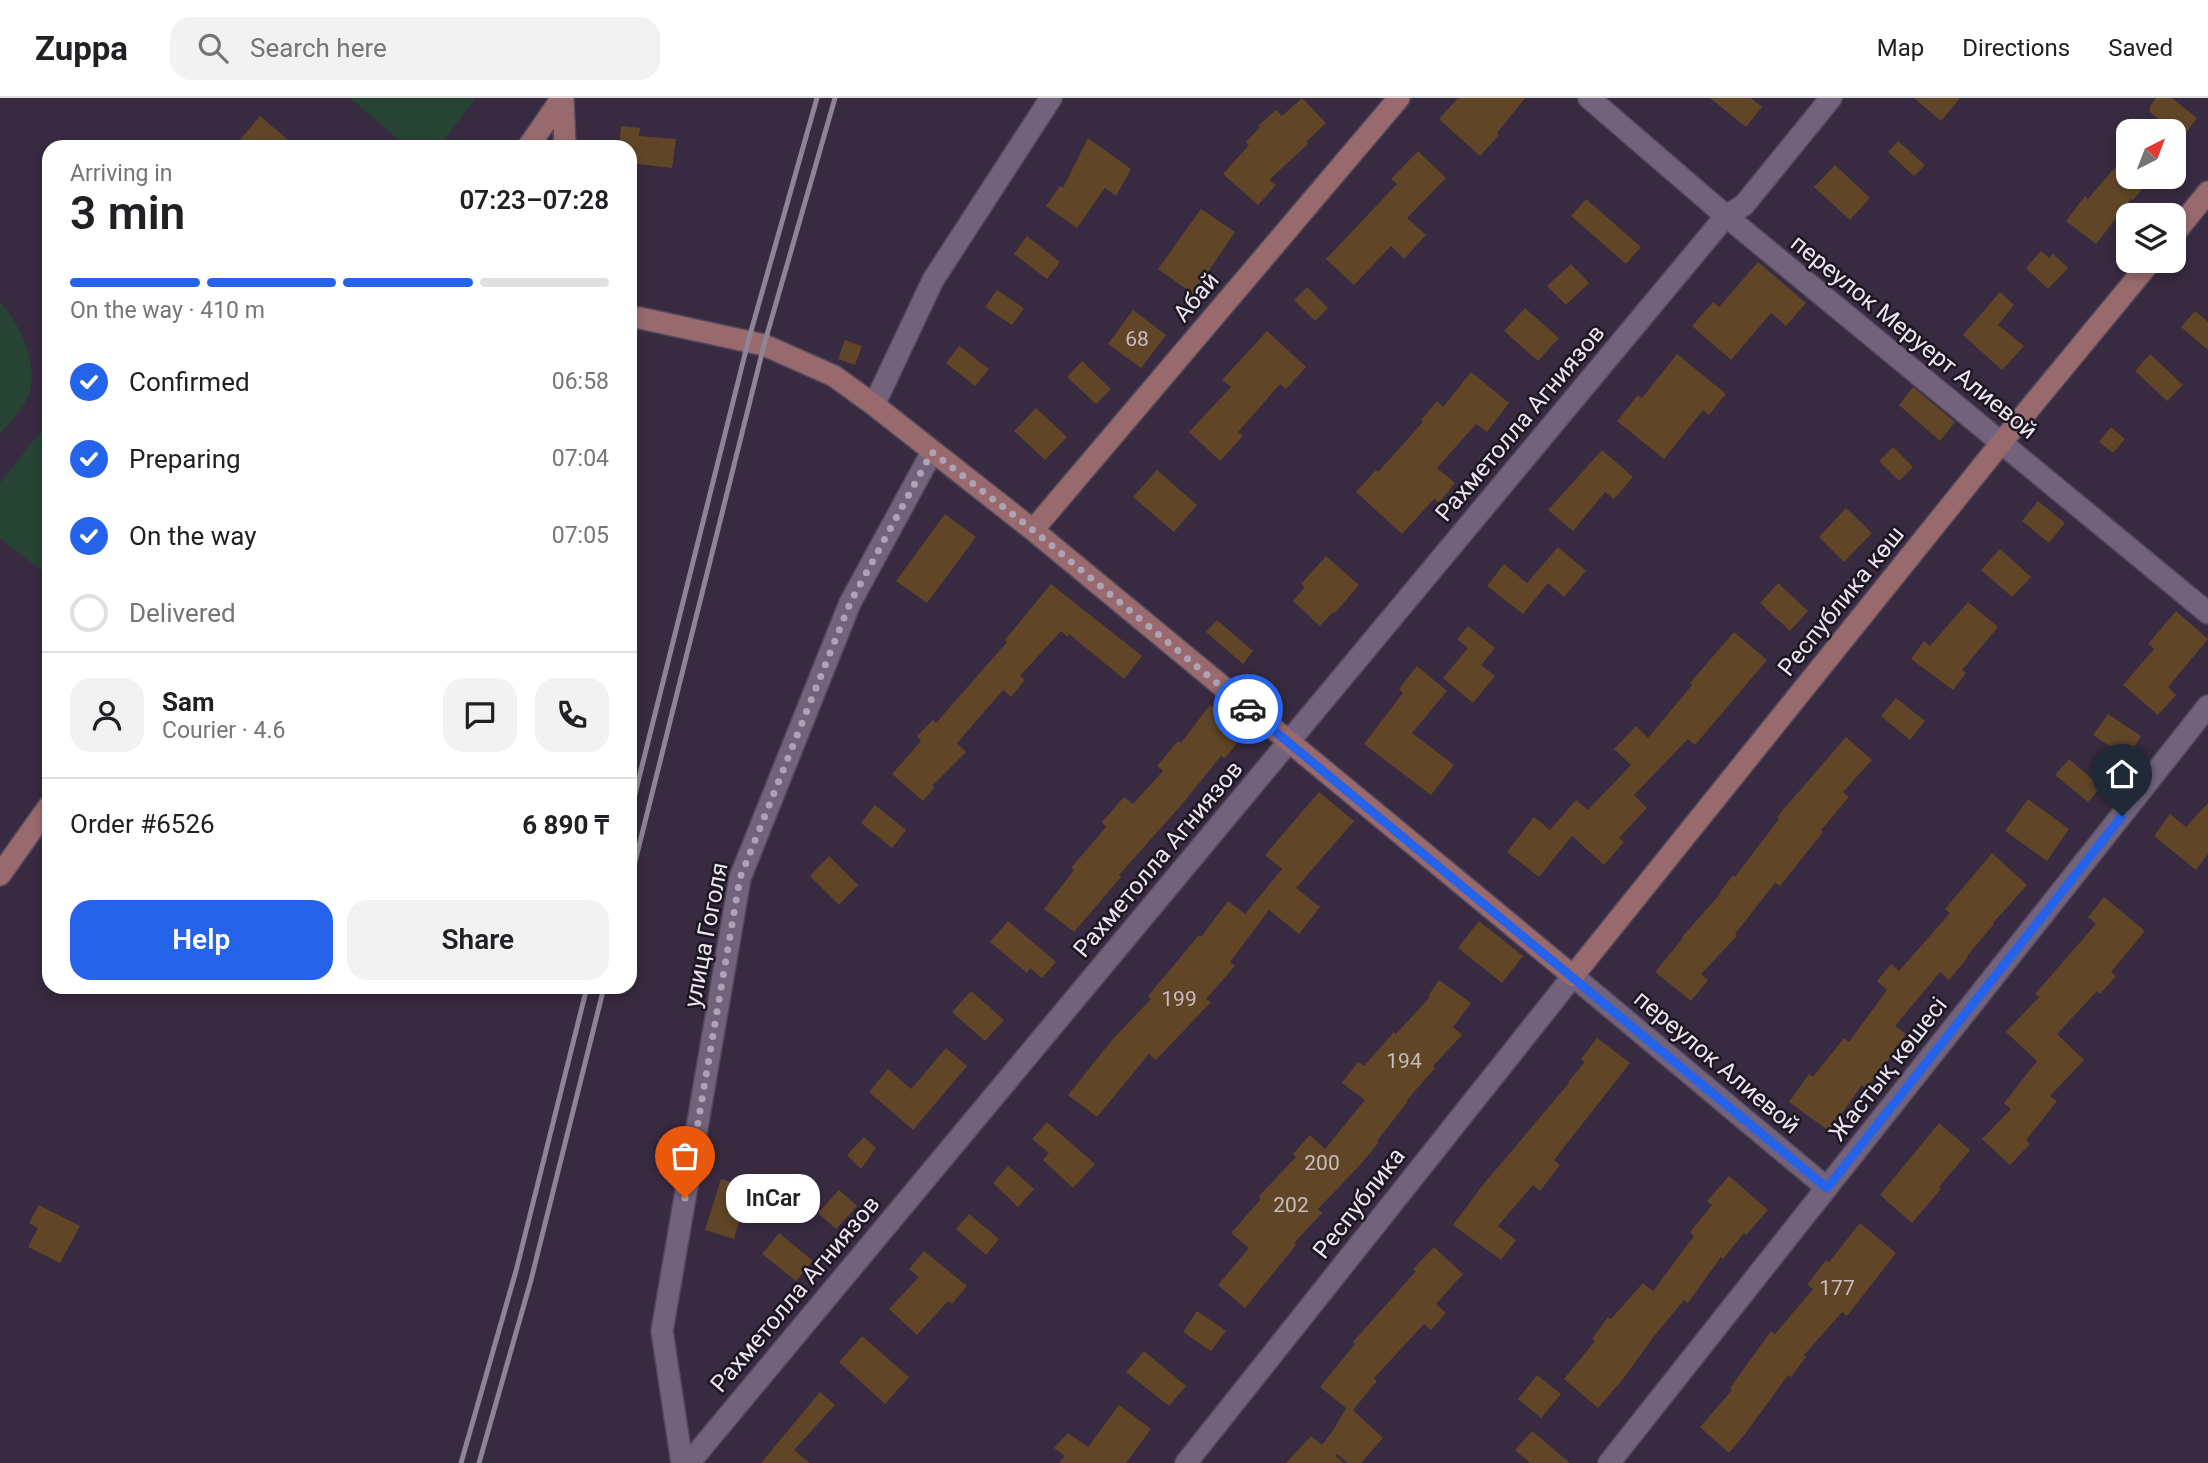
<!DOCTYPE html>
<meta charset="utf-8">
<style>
:root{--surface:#fff;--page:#f2f2f2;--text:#202124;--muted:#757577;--line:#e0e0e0;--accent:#2563eb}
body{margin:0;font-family:Roboto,sans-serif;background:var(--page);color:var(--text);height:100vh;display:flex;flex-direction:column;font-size:26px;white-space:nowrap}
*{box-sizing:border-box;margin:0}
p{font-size:23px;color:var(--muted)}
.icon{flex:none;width:38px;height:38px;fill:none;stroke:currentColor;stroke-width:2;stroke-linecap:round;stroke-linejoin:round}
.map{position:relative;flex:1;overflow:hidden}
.drawer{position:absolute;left:42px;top:42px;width:595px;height:854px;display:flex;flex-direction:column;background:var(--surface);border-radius:21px;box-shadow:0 4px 10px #0003}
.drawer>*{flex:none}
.needle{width:46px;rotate:42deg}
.buttons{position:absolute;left:2116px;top:21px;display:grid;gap:14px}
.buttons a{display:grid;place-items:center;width:70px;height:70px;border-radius:14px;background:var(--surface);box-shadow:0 4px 10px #0003;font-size:35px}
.pin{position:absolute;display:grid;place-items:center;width:60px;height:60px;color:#fff;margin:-72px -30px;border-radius:50% 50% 50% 0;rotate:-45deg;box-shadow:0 0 7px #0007}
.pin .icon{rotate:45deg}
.courier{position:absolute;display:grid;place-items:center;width:70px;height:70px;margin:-35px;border:5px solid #2563eb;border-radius:50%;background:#fff;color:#222;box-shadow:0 2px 9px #0007}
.bubble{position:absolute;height:49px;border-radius:21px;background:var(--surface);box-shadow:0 4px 10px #0003;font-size:23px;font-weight:600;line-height:49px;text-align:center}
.summary em{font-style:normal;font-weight:600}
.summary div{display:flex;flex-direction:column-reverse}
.summary{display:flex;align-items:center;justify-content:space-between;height:119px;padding:0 28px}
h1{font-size:46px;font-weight:600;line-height:52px}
.bar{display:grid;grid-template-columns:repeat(4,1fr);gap:10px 7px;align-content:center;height:84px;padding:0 28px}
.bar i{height:9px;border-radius:5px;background:var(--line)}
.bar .current{background:var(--accent)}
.bar p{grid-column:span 4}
.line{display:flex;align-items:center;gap:18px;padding:0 28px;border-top:2px solid var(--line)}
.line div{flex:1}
.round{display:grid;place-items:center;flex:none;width:74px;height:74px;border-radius:21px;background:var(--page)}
ol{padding:0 28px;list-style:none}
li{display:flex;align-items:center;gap:21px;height:77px}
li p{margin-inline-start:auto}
li .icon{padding:7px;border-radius:50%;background:var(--accent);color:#fff;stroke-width:4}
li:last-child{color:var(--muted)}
li i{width:38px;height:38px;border:4px solid var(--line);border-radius:50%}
.action{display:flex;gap:14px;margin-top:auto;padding:14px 28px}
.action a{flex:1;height:80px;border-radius:21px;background:var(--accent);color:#fff;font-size:28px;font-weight:600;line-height:80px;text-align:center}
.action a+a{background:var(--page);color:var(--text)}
header{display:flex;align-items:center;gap:42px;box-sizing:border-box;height:98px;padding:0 35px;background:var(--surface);border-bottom:2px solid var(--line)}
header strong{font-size:33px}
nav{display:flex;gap:38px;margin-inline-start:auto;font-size:24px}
.search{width:490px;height:63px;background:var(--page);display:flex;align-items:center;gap:18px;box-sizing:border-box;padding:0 24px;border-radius:21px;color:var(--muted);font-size:26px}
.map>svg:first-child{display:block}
</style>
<header>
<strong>Zuppa</strong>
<div class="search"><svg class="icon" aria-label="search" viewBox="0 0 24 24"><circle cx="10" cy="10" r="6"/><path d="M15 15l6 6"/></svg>Search here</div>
<nav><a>Map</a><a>Directions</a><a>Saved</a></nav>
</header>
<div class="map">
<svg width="2208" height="1365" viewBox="0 0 2208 1365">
<rect width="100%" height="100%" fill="#382a40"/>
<path fill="#274334" d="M350 0H476L439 49H407Z
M0 204C20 225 39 266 29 296 24 311 10 324 0 336Z
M49 323V466L43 474 0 440V385Z"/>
<path fill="#604627" d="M1302 0 1326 25 1306 44 1308 46 1269 82 1276 87 1258 107 1223 76 1249 47 1246 44 1260 29 1258 28 1276 12 1282 18Z
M1458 0H1525L1497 35 1499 37 1480 58 1439 21Z
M1710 0H1751L1762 9 1746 29Z
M1914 0H1960L1941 23Z
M2156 0H2172L2197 20 2182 40 2150 14V8Z
M260 18 296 49H234Z
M621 28 640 30 639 38 676 41 672 70 630 65V49H619Z
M1088 40 1131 71 1116 98 1105 90 1077 130 1046 108 1060 88 1063 90Z
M1898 43 1925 67 1914 78 1888 54Z
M1418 53 1446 80 1407 120 1426 137 1404 161 1391 148 1354 187 1326 161 1397 86 1391 81Z
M2128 54V79H2153L2133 102 2131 101 2096 146 2066 123 2085 98 2088 101Z
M1835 67 1870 100 1850 122 1814 89Z
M1586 101 1641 149 1626 166 1571 118Z
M1201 111 1235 134 1203 181 1207 184 1196 198 1158 171Z
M1027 138 1060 164 1047 181 1014 156Z
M2041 153 2049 160 2053 156 2068 170 2048 191 2026 170Z
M1758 164 1806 205 1786 228 1771 215 1731 262 1692 228 1713 204 1719 209Z
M1571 166 1589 185 1566 207 1547 188Z
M1307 189 1328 210 1315 223 1294 202Z
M997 192 1024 210 1012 227 985 209Z
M2000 194 2014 207 1998 227 2024 248 2002 272 1963 237Z
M1525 210 1559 240 1538 263 1504 233Z
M1133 212 1166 237 1141 270 1108 246Z
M2195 213 2208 224V252L2181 229Z
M1267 233 1306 269 1286 291 1280 286 1238 334 1243 338 1220 363 1189 334 1231 289 1222 282Z
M845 242 862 248 855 267 838 261Z
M959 248 989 271 975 288 946 265Z
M1677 256 1726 296 1709 317 1703 312 1664 361 1617 323 1638 297 1642 300Z
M2150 256 2183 287 2167 303 2135 273Z
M1082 263 1111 291 1096 306 1067 279Z
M1471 274 1509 305 1487 334 1476 326 1437 370 1455 385 1439 405 1434 401 1402 436 1356 394 1376 372 1378 374 1423 324 1421 322 1437 303 1443 309Z
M1913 289 1955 324 1940 343 1899 307Z
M1036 310 1067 339 1045 362 1014 333Z
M2111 329 2125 341 2113 355 2099 344Z
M1893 349 1913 369 1899 383 1879 363Z
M1602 352 1633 379 1614 401 1605 394 1573 433 1548 412Z
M1157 372 1197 407 1174 434 1133 399Z
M2038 403 2065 425 2049 445 2022 423Z
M1846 410 1872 435 1844 464 1819 439Z
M945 416 976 439 927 505 896 483Z
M1558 449 1586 473 1564 499 1548 485 1523 516 1487 488 1504 466 1527 485Z
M2000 451 2031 479 2012 499 1981 472Z
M1326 458 1359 487 1335 515 1333 514 1320 528 1293 503 1305 489 1301 486Z
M1778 485 1808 513 1790 533 1760 505Z
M1051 486 1142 558 1124 581 1069 536 1068 539 1061 533 1020 578 1025 582 1011 599 1003 592 957 645 966 654 932 688 935 689 923 703 892 676 921 643 917 638 933 622 936 625 1007 544 1005 542Z
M1968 504 1998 529 1962 572 1966 575 1953 592 1911 561 1924 543 1930 548Z
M2176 513 2208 541 2168 589 2176 597 2158 617 2123 587 2154 551 2148 546Z
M1217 522 1253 553 1243 566 1206 534Z
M1468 528 1495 550 1481 567 1495 578 1473 605 1443 580 1468 550 1457 541Z
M1734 534 1767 562 1695 647 1688 641 1634 697 1647 710 1619 740 1624 744 1604 767 1572 738 1539 779 1507 754 1534 719 1550 732 1576 702 1588 712 1631 667 1614 651 1636 628 1648 640 1692 587 1690 585Z
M1417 568 1447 593 1412 635 1454 667 1431 697 1364 646 1403 595 1399 591Z
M1896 600 1925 623 1910 642 1881 618Z
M1210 607 1245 635 1225 660 1221 658 1183 705 1119 777 1121 779 1074 834 1044 811 1074 772 1071 770 1106 729 1102 724 1124 699 1133 706 1163 673 1157 668 1178 643 1181 645Z
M2108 616 2141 638 2127 660 2093 637Z
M1846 639 1872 662 1843 694 1849 699 1821 732 1823 734 1780 788 1775 785 1735 836 1737 838 1701 876 1708 882 1691 903 1655 874 1683 840 1682 839 1721 795 1720 794 1733 777 1735 779 1779 721 1777 719Z
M2069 661 2101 689 2088 704 2055 677Z
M1319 694 1354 723 1296 790 1320 809 1299 836 1269 812 1230 864 1235 868 1206 901 1211 904 1156 962 1149 956 1097 1019 1068 997 1112 942 1151 901 1148 898 1199 837 1201 839 1228 803 1245 816 1282 771 1265 757Z
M2028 701 2069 731 2047 763 2005 733Z
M2208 705V756L2196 772 2154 738 2170 716 2186 729Z
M875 707 906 732 892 750 861 725Z
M1992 755 2027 787 1993 825 1994 826 1967 858 1968 859 1949 882 1940 874 1895 928 1906 936 1882 971 1866 990 1862 987 1829 1033 1789 1004 1809 976 1813 979 1844 940 1849 944 1887 892 1877 883 1891 866 1899 873 1950 815 1945 811Z
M829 758 858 787 839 807 810 778Z
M2104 799 2145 833 2111 874 2116 878 2100 896 2097 893 2057 936 2084 962 2050 998 2057 1003 2026 1042 2030 1046 2010 1067 1982 1041 2011 1011 2004 1005 2037 963 2006 934 2039 899 2035 896 2096 826 2088 819Z
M1008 823 1056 864 1042 880 1030 870 1027 875 990 844Z
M1479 823 1523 858 1502 885 1458 850Z
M1439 882 1471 905 1453 929 1462 937 1433 968 1435 970 1407 1002 1408 1003 1377 1043 1379 1044 1360 1067 1318 1111 1322 1115 1294 1145 1296 1147 1245 1210 1218 1187 1249 1150 1231 1135 1261 1101 1259 1098 1296 1059 1293 1056 1310 1037 1325 1051 1365 1002 1342 985 1358 964 1364 968 1394 934 1396 936 1430 899 1428 898Z
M971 893 1004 922 985 943 952 914Z
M1597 940 1630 965 1554 1062 1560 1067 1540 1093 1533 1087 1498 1128 1516 1142 1501 1162 1453 1127 1482 1088 1569 985 1568 984 1585 964 1581 961Z
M946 950 967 968 913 1032 869 994 888 971 911 991Z
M1047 1024 1095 1066 1073 1090 1043 1062 1049 1055 1032 1041Z
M1939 1025 1970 1052 1939 1089 1941 1091 1912 1125 1880 1097Z
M864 1039 876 1050 861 1071 847 1057Z
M1008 1068 1034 1091 1018 1109 993 1085Z
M1729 1078 1768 1112 1746 1137 1744 1135 1723 1161 1721 1159 1688 1205 1684 1202 1655 1237 1623 1281 1598 1310 1564 1281 1595 1243 1592 1241 1608 1219 1611 1221 1643 1185 1653 1193 1694 1138 1690 1134 1712 1107 1707 1103Z
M721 1081 749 1090 734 1141 705 1132Z
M839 1092 857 1108 836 1131 818 1115Z
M39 1107 80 1128 60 1165 28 1149 38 1130 29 1125Z
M969 1116 999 1141 986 1157 956 1131Z
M1860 1125 1896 1155 1847 1218 1842 1214 1804 1257 1806 1259 1791 1279 1788 1277 1745 1336 1729 1355 1700 1329 1732 1292 1730 1290 1771 1233 1775 1236 1813 1191 1807 1187 1826 1162 1829 1164Z
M779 1135 813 1163 796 1183 762 1156Z
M1434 1149 1463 1176 1436 1206 1446 1215 1431 1232 1424 1226 1374 1280 1377 1283 1353 1312 1383 1340 1361 1365H1348L1337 1356 1335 1358 1344 1365H1286L1311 1338 1322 1347 1334 1331 1346 1310 1320 1289 1355 1246 1353 1244 1416 1173 1413 1171Z
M924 1153 967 1188 952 1206 948 1203 917 1237 889 1211 919 1179 909 1171Z
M1197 1213 1226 1233 1211 1253 1183 1234Z
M862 1238 909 1279 885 1306 839 1264Z
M1144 1253 1186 1288 1169 1308 1126 1274Z
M1537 1277 1561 1296 1541 1320 1518 1301Z
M820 1294 835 1307 794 1352 810 1365H761Z
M1119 1307 1151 1331 1126 1365H1059L1065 1358 1054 1350 1068 1335 1088 1349Z
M1532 1333 1570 1365H1530L1515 1352Z"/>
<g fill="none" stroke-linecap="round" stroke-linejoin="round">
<g stroke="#54495c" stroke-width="24">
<path id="street" d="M1589 0 1726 118 2208 515
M874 307 933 182 1051 0
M682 1365 662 1233 740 780 850 505 932 354
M689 1365 1726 118 1744 107 1831 0
M1186 1365 1573 878 1827 1090
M1609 1365 2208 608"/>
</g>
<g stroke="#54495c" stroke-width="24">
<path id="secondary" d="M563 0 565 49
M528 49 562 0
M2174 136 2208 94
M630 220H640L764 247 834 278 874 307 1033 432 1573 878 2001 345 2151 163
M1033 432 1399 0
M0 777 49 708"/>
</g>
<use href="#street" stroke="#72627c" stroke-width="21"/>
<use href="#secondary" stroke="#98696d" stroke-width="21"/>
<path stroke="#8f8496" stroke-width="5" d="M630 716 748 244 817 0
M630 784 764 247 835 0
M461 1365 516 1173 587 889
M479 1365 531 1182 604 889"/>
</g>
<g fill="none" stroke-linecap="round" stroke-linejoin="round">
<path stroke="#ada3b4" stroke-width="7" stroke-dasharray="0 12.6" d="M685 1100 740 780 850 505 932 354 1033 432 1248 611"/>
<path stroke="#2563eb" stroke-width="9" d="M1248 611 1827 1090 2122 718"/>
</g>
<g text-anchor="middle" stroke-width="5" stroke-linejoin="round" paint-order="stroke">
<g font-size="21" fill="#c9bcbf">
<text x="1137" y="248">68</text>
<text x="1179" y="908">199</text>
<text x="1404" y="970">194</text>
<text x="1322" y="1072">200</text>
<text x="1291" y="1114">202</text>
<text x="1837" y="1197">177</text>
</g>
<g font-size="24" fill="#ece4f2" stroke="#1c1620">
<text transform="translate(1196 199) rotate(-50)" y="8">Абай</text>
<text transform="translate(1914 239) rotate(39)" y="8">переулок Меруерт Алиевой</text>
<text transform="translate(1520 325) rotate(-50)" y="8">Рахметолла Агниязов</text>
<text transform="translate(1841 503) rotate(-51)" y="8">Республика көш</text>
<text transform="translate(1158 761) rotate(-50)" y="8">Рахметолла Агниязов</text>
<text transform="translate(706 837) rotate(-79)" y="8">улица Гоголя</text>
<text transform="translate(1717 964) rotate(40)" y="8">переулок Алиевой</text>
<text transform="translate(1888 971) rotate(-52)" y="8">Жастық көшесі</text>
<text transform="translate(1359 1105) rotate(-52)" y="8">Республика</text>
<text transform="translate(795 1196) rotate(-50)" y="8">Рахметолла Агниязов</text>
</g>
</g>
</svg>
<div class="buttons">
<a><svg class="needle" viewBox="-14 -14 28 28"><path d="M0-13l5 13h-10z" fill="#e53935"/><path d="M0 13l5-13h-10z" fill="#757577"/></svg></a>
<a><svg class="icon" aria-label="layers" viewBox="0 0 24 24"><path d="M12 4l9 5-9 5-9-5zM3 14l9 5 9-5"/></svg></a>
</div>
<div class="pin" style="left:685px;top:1100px;background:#ea580c"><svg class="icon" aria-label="bag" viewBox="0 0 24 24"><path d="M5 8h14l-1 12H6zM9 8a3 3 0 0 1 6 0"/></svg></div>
<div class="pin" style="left:2122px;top:718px;background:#1f2937"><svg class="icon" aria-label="home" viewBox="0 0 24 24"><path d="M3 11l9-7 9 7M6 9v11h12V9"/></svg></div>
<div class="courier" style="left:1248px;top:611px"><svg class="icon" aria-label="car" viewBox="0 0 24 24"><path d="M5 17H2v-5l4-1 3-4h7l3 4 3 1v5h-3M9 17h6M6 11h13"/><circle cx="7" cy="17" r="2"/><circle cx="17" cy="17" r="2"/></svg></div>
<div class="bubble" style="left:726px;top:1076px;width:94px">InCar</div>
<section class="drawer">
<div class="summary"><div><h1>3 min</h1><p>Arriving in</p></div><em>07:23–07:28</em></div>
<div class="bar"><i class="current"></i><i class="current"></i><i class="current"></i><i></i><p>On the way · 410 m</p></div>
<ol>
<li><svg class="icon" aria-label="check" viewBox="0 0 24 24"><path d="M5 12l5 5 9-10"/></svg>Confirmed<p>06:58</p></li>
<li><svg class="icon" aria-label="check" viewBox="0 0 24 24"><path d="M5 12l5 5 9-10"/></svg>Preparing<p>07:04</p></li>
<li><svg class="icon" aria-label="check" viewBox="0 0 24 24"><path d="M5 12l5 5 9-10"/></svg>On the way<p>07:05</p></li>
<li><i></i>Delivered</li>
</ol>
<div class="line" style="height:126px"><a class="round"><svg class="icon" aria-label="person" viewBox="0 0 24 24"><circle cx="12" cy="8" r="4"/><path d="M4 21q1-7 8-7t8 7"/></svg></a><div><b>Sam</b><p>Courier · 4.6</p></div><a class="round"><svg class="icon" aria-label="chat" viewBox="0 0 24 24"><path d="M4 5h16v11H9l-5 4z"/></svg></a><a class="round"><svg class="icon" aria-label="phone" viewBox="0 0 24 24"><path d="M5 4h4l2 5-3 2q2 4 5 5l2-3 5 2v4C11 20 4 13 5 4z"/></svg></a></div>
<div class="line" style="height:91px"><div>Order #6526</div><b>6 890 ₸</b></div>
<div class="action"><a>Help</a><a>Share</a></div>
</section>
</div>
